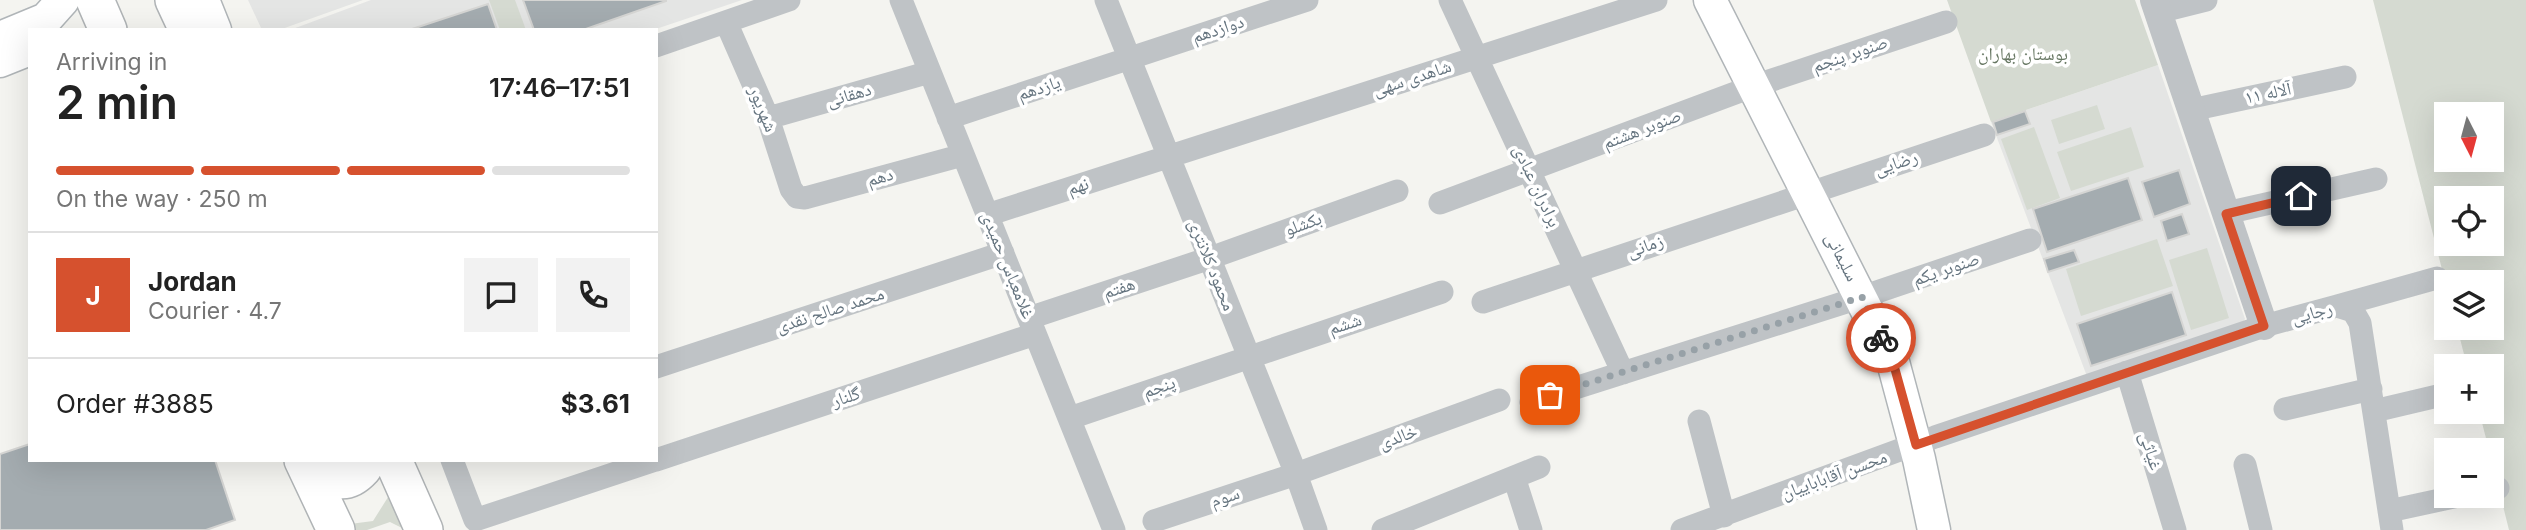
<!DOCTYPE html>
<meta charset="utf-8">
<style>
:root{--surface:#fff;--page:#f2f2f2;--text:#222;--muted:#767676;--line:#e0e0e0;--accent:#d6512e}
body{margin:0;font-family:Inter,"Noto Naskh Arabic",sans-serif;background:var(--page);color:var(--text);height:100vh;display:flex;flex-direction:column;font-size:26px;white-space:nowrap}
*{box-sizing:border-box;margin:0}
p{font-size:23px;color:var(--muted)}
.icon{flex:none;width:38px;height:38px;fill:none;stroke:currentColor;stroke-width:2;stroke-linecap:round;stroke-linejoin:round}
.map{position:relative;flex:1;overflow:hidden}
.drawer{position:absolute;left:28px;top:28px;width:630px;height:434px;display:flex;flex-direction:column;background:var(--surface);border-radius:0px;box-shadow:0 7px 28px #0002}
.drawer>*{flex:none}
.needle{width:46px;rotate:174deg}
.tools{position:absolute;left:2434px;top:102px;display:grid;gap:14px}
.tools a{display:grid;place-items:center;width:70px;height:70px;border-radius:0px;background:var(--surface);box-shadow:0 7px 28px #0002;font-size:35px}
.pin{position:absolute;display:grid;place-items:center;width:60px;height:60px;color:#fff;margin:-30px;border-radius:14px;box-shadow:0 4px 10px #0006}
.courier{position:absolute;display:grid;place-items:center;width:70px;height:70px;margin:-35px;border:5px solid #d6512e;border-radius:50%;background:#fff;color:#222;box-shadow:0 2px 9px #0007}
.head em{font-style:normal;font-weight:600}
.head div{display:flex;flex-direction:column-reverse}
.head{display:flex;align-items:center;justify-content:space-between;height:119px;padding:0 28px}
h1{font-size:46px;font-weight:600;line-height:52px}
.bar{display:grid;grid-template-columns:repeat(4,1fr);gap:10px 7px;align-content:center;height:84px;padding:0 28px}
.bar i{height:9px;border-radius:5px;background:var(--line)}
.bar .current{background:var(--accent)}
.bar p{grid-column:span 4}
.line{display:flex;align-items:center;gap:18px;padding:0 28px;border-top:2px solid var(--line)}
.line div{flex:1}
.round{display:grid;place-items:center;flex:none;width:74px;height:74px;border-radius:0px;background:var(--page)}
.map>svg:first-child{display:block}
</style>
<div class="map">
<svg width="2526" height="530" viewBox="0 0 2526 530">
<rect width="100%" height="100%" fill="#f4f4f0"/>
<path fill="#e4e5e4" d="M248 0H363L279 30H262Z
M371 0H742L653 30H290Z
M2158 65 2245 319 2236 332 2088 379 1991 122Z"/>
<path fill="#d5dad1" fill-rule="evenodd" d="M489 0H515L526 30H500Z
M1947 0H2135L2158 65 1991 122Z
M2373 0H2526V530H2509L2492 462V450H2489L2479 411H2492V366H2467L2457 327H2492V282H2446V285ZM2446 114H2492V159H2446ZM2446 198H2492V243H2446Z
M2097 105 2105 129 2059 144 2051 120Z
M2034 127 2060 198 2027 210 2001 139Z
M2131 127 2144 167 2071 191 2057 152Z
M2157 239 2173 286 2081 316 2066 269Z
M2207 248 2229 318 2191 330 2169 260Z
M390 494 406 530 390 522 367 530H347L350 524 373 521Z"/>
<path fill="#a4acb0" stroke="#d5d5d3" stroke-width="2" d="M523 0H666V1L583 30H534Z
M488 4 497 30H409Z
M2025 111 2030 124 1997 135 1993 122Z
M2179 170 2190 204 2154 217 2142 182Z
M2128 178 2142 220 2047 252 2033 209Z
M2182 214 2189 234 2167 241 2161 221Z
M2074 250 2079 262 2048 272 2044 259Z
M2172 292 2186 335 2091 366 2077 324Z
M30 444V460H215L235 520 206 530H0V454Z"/>
<g fill="none" stroke-linecap="round" stroke-linejoin="round">
<g stroke="#b0b5b8" stroke-width="35">
<path id="secondary" d="M203 0 215 30
M1710 0 1893 362 1919 459 1934 530
M0 38 46 19 63 0
M0 61 30 49"/>
</g>
<g stroke="#b0b4b6" stroke-width="40">
<path id="trunk" d="M95 0 108 30
M174 0 188 30
M303 460 336 530
M312 460C329 479 344 489 363 468L364 460
M393 460 424 530"/>
</g>
<path stroke="#bfc3c6" stroke-width="23" d="M901 0 1114 530
M1106 0 1296 474 1316 530
M1450 0 1623 373
M2158 12 2206 0
M726 22 768 118 791 189 797 197 805 198 963 155
M656 46 789 0
M2191 110 2345 77
M768 118 930 72
M948 118 1307 0
M1440 203 1754 86 1946 22
M2226 213 2376 179
M987 215 1656 0
M1483 302 1984 135
M2337 306 2437 278
M1029 318 1210 258 1397 191
M656 367 1003 253
M2127 372 2175 530
M1531 402 1862 297 2030 240
M2285 409 2371 389
M2374 411 2446 394
M1070 418 1442 292
M1699 421 1724 516
M452 460 475 520 655 460
M656 460 1035 334
M2245 465 2261 530
M1514 477 1531 530
M2492 489 2498 488
M2389 511 2463 495
M1154 521 1296 474 1499 400
M1383 530 1539 467
M1682 530 1935 437 2264 326 2337 306 2353 311 2360 323 2392 530"/>
<path stroke="#bfc3c6" stroke-width="28" d="M2154 0 2264 326"/>
<use href="#secondary" stroke="#fff" stroke-width="32"/>
<use href="#trunk" stroke="#fff" stroke-width="37"/>
</g>
<g fill="none" stroke-linecap="round" stroke-linejoin="round">
<path stroke="#97a1a7" stroke-width="7" stroke-dasharray="0 12.6" d="M1550 395 1862 297 1881 338"/>
<path stroke="#d6512e" stroke-width="9" d="M1881 338 1893 362 1916 445 2264 326 2226 214 2301 196"/>
</g>
<g text-anchor="middle" stroke-width="7" stroke-linejoin="round" paint-order="stroke">
<g font-size="18" fill="#65747f" stroke="#fff">
<text transform="translate(1218 29) rotate(-18)" y="6">دوازدهم</text>
<text transform="translate(1850 54) rotate(-19)" y="6">صنوبر پنجم</text>
<text transform="translate(1412 78) rotate(-18)" y="6">شاهدی سهی</text>
<text transform="translate(1039 88) rotate(-18)" y="6">یازدهم</text>
<text transform="translate(2268 93) rotate(-12)" y="6">آلاله ۱۱</text>
<text transform="translate(849 95) rotate(-16)" y="6">دهقانی</text>
<text transform="translate(763 109) rotate(68)" y="6">شهریور</text>
<text transform="translate(1642 129) rotate(-21)" y="6">صنوبر هشتم</text>
<text transform="translate(1896 163) rotate(-18)" y="6">رضایی</text>
<text transform="translate(880 177) rotate(-15)" y="6">دهم</text>
<text transform="translate(1078 186) rotate(-18)" y="6">نهم</text>
<text transform="translate(1537 186) rotate(65)" y="6">برادران عبادی</text>
<text transform="translate(1303 224) rotate(-20)" y="6">بکشلو</text>
<text transform="translate(1645 246) rotate(-19)" y="6">زمانی</text>
<text transform="translate(1842 257) rotate(63)" y="6">سلیمانی</text>
<text transform="translate(1008 265) rotate(68)" y="6">غلامعباس حمیدی</text>
<text transform="translate(1212 265) rotate(68)" y="6">محمود کلانتری</text>
<text transform="translate(1946 269) rotate(-19)" y="6">صنوبر یکم</text>
<text transform="translate(1119 288) rotate(-18)" y="6">هفتم</text>
<text transform="translate(830 310) rotate(-18)" y="6">محمد صالح نقدی</text>
<text transform="translate(2312 313) rotate(-15)" y="6">رجایی</text>
<text transform="translate(1345 324) rotate(-18)" y="6">ششم</text>
<text transform="translate(1159 387) rotate(-19)" y="6">پنجم</text>
<text transform="translate(846 397) rotate(-18)" y="6">گلنار</text>
<text transform="translate(1398 437) rotate(-20)" y="6">خالدی</text>
<text transform="translate(2151 451) rotate(73)" y="6">غیاثی</text>
<text transform="translate(1834 475) rotate(-20)" y="6">محسن آقاباباییان</text>
<text transform="translate(1225 497) rotate(-18)" y="6">سوم</text>
</g>
<g font-size="18" fill="#677763" stroke="#fff">
<text x="2023" y="60">بوستان بهاران</text>
</g>
</g>
</svg>
<div class="tools">
<a><svg class="needle" viewBox="-14 -14 28 28"><path d="M0-13l5 13h-10z" fill="#e53935"/><path d="M0 13l5-13h-10z" fill="#767676"/></svg></a>
<a><svg class="icon" aria-label="locate" viewBox="0 0 24 24"><circle cx="12" cy="12" r="6"/><path d="M12 2v4M12 18v4M2 12h4M18 12h4"/></svg></a>
<a><svg class="icon" aria-label="layers" viewBox="0 0 24 24"><path d="M12 4l9 5-9 5-9-5zM3 14l9 5 9-5"/></svg></a>
<a>+</a>
<a>−</a>
</div>
<div class="pin" style="left:1550px;top:395px;background:#ea580c"><svg class="icon" aria-label="bag" viewBox="0 0 24 24"><path d="M5 8h14l-1 12H6zM9 8a3 3 0 0 1 6 0"/></svg></div>
<div class="pin" style="left:2301px;top:196px;background:#1f2937"><svg class="icon" aria-label="home" viewBox="0 0 24 24"><path d="M3 11l9-7 9 7M6 9v11h12V9"/></svg></div>
<div class="courier" style="left:1881px;top:338px"><svg class="icon" aria-label="bike" viewBox="0 0 24 24"><circle cx="6" cy="16" r="4"/><circle cx="18" cy="16" r="4"/><path d="M6 16l4-8h5l3 8M10 8l3 8H6M13 5h3"/></svg></div>
<section class="drawer">
<div class="head"><div><h1>2 min</h1><p>Arriving in</p></div><em>17:46–17:51</em></div>
<div class="bar"><i class="current"></i><i class="current"></i><i class="current"></i><i></i><p>On the way · 250 m</p></div>
<div class="line" style="height:126px"><b class="round" style="background:var(--accent);color:#fff">J</b><div><b>Jordan</b><p>Courier · 4.7</p></div><a class="round"><svg class="icon" aria-label="chat" viewBox="0 0 24 24"><path d="M4 5h16v11H9l-5 4z"/></svg></a><a class="round"><svg class="icon" aria-label="phone" viewBox="0 0 24 24"><path d="M5 4h4l2 5-3 2q2 4 5 5l2-3 5 2v4C11 20 4 13 5 4z"/></svg></a></div>
<div class="line" style="height:91px"><div>Order #3885</div><b>$3.61</b></div>
</section>
</div>
